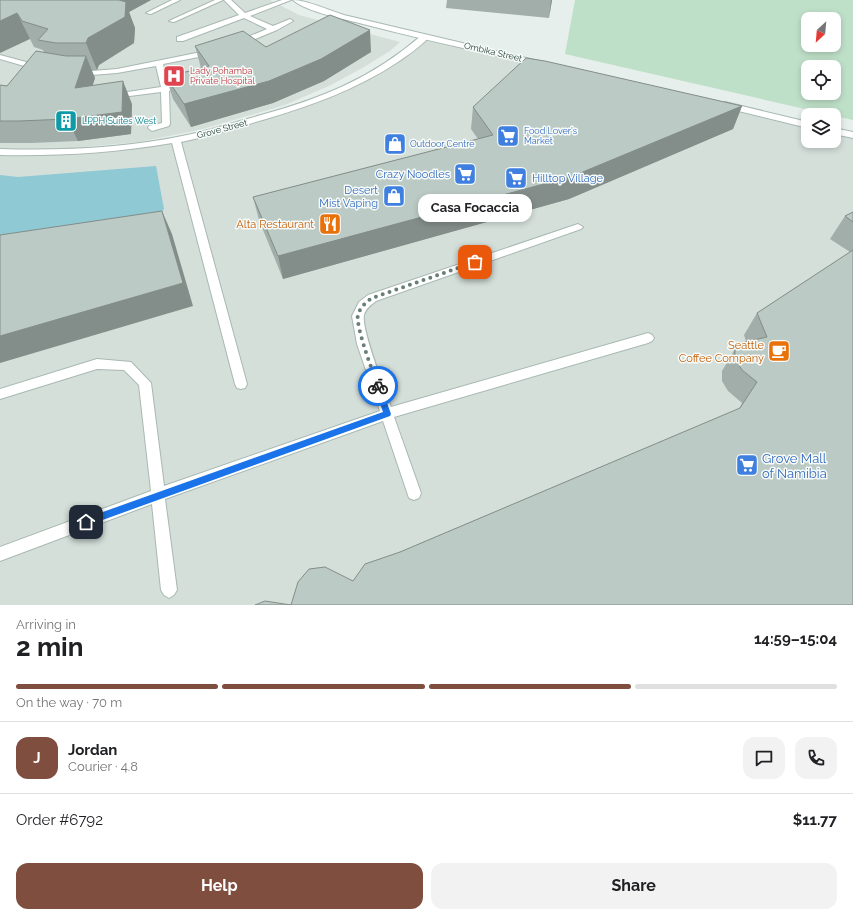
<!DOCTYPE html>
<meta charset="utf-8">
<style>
:root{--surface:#fff;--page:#f2f2f2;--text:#202124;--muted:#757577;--line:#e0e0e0;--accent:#7f4e3f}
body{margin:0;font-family:Raleway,sans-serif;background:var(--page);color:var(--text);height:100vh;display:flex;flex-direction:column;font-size:15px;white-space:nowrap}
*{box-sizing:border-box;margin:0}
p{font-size:13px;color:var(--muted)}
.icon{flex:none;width:22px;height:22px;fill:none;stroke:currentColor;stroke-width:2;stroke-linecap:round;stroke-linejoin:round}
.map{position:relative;height:605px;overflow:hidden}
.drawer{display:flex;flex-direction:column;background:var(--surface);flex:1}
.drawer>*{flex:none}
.needle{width:26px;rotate:206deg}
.fabs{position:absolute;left:801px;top:12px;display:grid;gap:8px}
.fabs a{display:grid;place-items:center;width:40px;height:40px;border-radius:8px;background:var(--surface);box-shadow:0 2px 6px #0003;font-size:20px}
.pin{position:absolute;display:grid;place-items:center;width:34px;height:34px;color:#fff;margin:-17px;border-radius:8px;box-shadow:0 2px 6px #0006}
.courier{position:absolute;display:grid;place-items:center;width:40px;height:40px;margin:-20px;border:3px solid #1a73e8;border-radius:50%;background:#fff;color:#222;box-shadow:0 1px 5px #0007}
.bubble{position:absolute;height:28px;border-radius:12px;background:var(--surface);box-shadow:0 2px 6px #0003;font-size:13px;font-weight:700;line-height:28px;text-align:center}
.head em{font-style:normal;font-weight:700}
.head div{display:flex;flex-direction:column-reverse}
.head{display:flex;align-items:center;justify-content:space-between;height:68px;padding:0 16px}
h1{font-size:26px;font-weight:700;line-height:30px}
.bar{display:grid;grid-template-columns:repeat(4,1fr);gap:6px 4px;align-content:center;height:48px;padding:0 16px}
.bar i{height:5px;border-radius:3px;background:var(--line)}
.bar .selected{background:var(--accent)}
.bar p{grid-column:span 4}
.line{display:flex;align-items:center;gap:10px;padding:0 16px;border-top:1px solid var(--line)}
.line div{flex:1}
.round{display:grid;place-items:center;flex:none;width:42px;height:42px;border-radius:12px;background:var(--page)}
.button{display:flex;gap:8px;margin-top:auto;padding:8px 16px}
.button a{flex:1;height:46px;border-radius:12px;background:var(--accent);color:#fff;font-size:16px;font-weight:700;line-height:46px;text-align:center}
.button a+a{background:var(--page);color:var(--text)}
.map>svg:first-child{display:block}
</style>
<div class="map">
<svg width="853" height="605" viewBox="0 0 853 605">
<rect width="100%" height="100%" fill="#e6efeb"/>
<path fill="#d4dfda" d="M0 0H270L299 15 400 42 390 51 364 67 331 85 285 105 199 130 139 142 60 149 0 151Z
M425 37 808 125V141H834V131L853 135V605H0V152L34 153 176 140 320 100 374 72Z"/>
<path fill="#bfe0c8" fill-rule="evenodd" d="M575 0H853V120L565 54ZM808 19H834V45H808ZM808 67H834V93H808Z"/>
<path fill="#8ec9d4" d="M156 166 164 209 146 228 0 253V175L18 177Z"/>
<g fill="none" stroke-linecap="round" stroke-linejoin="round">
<g stroke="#a8b8b2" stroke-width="2">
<path id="lane" d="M172 0H180L151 14 146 13Z
M215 0H223L174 22 169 21Z
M224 0H231L245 13 282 0H291L250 16 273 26 290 19 293 21 277 30 241 45H238V41L267 29 244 18 183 41H177V37L239 15Z
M422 35H428L429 37C420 47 408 55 398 62 357 89 313 105 266 119 238 127 210 136 181 142L247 384 245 388 241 389 237 388 235 384 172 143C115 153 58 156 0 155V149C63 151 126 148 187 135 212 130 236 122 261 115 323 98 372 78 422 35Z
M211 50H214V54L163 64 168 86H172L176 88 169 91 170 124 169 126 152 131 148 128 149 126 162 123 161 92 114 98 110 96 114 94 161 87 156 66 117 73 79 76 75 74 79 72 117 69Z
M0 55 41 66 42 68 38 70 0 59Z
M578 224 583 227 581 229 376 301C371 305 366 308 364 315 361 329 385 390 391 407L648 333 652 335 654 338 652 341 648 343 394 417 421 493 419 498 414 500 409 498 383 421 165 499 177 590 174 595 169 598 164 595 161 590 152 504 0 561V547L151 491 139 385 124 370 97 369 0 399V389L97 359 131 362 151 383 164 486 380 411 357 344 352 316 359 302 368 295Z"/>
</g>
<g stroke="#a8b8b2" stroke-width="2">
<path id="street" d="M293 0C308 0 332 12 348 16L539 61 543 63 539 65C480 52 421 39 363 24 345 19 306 12 293 0Z
M725 102 808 122V128L722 107 721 105Z
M834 128 853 132V138L834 134Z"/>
</g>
<use href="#lane" fill="#fff" fill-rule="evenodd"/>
<use href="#street" fill="#fff" fill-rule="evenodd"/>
</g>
<path fill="#a1aea9" d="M0 0H151L129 12 135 28 134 43 99 65 97 70H91L95 78 92 86 132 104 131 134 78 141 31 143H0V85L7 86 44 52 43 50 34 47 30 39Z
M447 0H552L549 18 446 8Z
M195 46 371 52 324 81 273 103 191 127 173 99 166 77 201 68Z
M742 106 733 129 569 199 283 279 259 220 253 197 478 139 471 129 473 107Z
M853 212V605H291L353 581 400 552 739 409 742 403 728 391 722 381V371L735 349 746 341 744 335 757 313 850 252 830 239 845 216Z"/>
<path fill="#838d89" d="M105 0H151L129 12 135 28 134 43 99 65 97 70 86 43Z
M551 0H552L549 18Z
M17 13 30 39 0 53V21Z
M370 30 371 52 324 81 273 103 191 127 184 104Z
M86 56 95 78 85 110 75 88Z
M123 81 132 104 131 134 78 141 67 119Z
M742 106 733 129 569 199 283 279 278 256Z
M162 211 172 234 193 306 0 363V336Z"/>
<path fill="#bbcac4" stroke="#838d89" d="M0 0H119L126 2 125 17 88 38 86 43H56L38 40 48 29 22 21 17 13 0 21Z
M330 15 370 30 321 59 269 81 184 104 166 77 209 66 195 46 243 31 266 47Z
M36 51 66 56H86L75 88 123 81 122 112 67 119 19 121H0V85L7 86Z
M526 58 545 61 742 106 573 176 278 256 253 197 493 135 473 107Z
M162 211 183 283 0 336V235Z
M853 212V222L845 216Z
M853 250V605H255L265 601 291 605 298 582 309 569 325 567 353 581 365 564 400 552 740 408 757 382 742 370 735 359V349L740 343 767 337 757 313Z"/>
<path fill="#1a73e8" d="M378 383 381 386 391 414 390 416 86 526 83 525 82 522 83 519 86 518 383 412 374 386Z"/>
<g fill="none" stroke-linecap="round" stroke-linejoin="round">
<path stroke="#687f78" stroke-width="4" stroke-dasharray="0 7.2" d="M378 386C373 373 355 325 358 314 361 307 366 302 372 298L475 262"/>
</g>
<defs>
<g id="hospital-square" transform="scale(1.15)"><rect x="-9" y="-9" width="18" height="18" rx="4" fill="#e0444e" stroke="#f7fbf9"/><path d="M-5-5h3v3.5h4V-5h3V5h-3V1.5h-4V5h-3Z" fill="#fff"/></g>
<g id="building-square" transform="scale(1.15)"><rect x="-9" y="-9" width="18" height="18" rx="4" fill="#0f9aa8" stroke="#f7fbf9"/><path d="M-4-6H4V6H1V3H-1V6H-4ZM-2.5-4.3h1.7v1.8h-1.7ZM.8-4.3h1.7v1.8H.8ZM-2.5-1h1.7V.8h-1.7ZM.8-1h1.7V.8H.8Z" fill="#fff"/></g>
<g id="supermarket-square" transform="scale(1.15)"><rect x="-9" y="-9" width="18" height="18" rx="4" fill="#3f7fe0" stroke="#f7fbf9"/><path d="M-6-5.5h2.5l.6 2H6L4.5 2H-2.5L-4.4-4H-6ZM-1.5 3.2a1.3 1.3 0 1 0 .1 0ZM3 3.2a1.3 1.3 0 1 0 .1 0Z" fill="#fff"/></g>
<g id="shop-square" transform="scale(1.15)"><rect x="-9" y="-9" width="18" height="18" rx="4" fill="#3f7fe0" stroke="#f7fbf9"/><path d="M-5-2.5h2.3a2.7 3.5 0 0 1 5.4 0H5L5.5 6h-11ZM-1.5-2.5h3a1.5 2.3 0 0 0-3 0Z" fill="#fff"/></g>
<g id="restaurant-square" transform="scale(1.15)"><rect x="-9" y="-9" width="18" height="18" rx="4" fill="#e8710a" stroke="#f7fbf9"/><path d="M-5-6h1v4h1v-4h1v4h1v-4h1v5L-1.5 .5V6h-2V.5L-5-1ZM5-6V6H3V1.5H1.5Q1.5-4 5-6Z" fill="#fff"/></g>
<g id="cafe-square" transform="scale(1.15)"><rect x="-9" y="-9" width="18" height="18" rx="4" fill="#e8710a" stroke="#f7fbf9"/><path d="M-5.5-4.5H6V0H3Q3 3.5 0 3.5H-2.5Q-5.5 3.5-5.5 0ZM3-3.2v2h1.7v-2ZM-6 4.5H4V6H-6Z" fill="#fff"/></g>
</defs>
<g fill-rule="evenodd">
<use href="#hospital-square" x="174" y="76"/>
<use href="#building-square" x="66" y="121"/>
<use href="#supermarket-square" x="508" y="136"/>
<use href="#shop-square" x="395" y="144"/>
<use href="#supermarket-square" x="465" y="174"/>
<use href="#supermarket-square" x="516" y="178"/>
<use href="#shop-square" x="394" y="196"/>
<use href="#restaurant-square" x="330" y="224"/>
<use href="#cafe-square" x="779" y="351"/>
<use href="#supermarket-square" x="747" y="465"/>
</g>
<g text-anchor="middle" stroke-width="3" stroke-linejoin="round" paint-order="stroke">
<g font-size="9" fill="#24423a" stroke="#f7fbf9">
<text transform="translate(493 52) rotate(13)" y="3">Ombika Street</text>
<text transform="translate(222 129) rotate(-15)" y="3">Grove Street</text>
</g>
<g font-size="9" fill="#be3a42" stroke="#f7fbf9" text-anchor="start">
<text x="190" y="74">Lady Pohamba<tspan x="190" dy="10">Private Hospital</tspan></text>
</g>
<g font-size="9" fill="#0d838f" stroke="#f7fbf9" text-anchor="start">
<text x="82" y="124">LPPH Suites West</text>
</g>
<g font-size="9" fill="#366cbe" stroke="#f7fbf9" text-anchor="start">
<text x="524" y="134">Food Lover's<tspan x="524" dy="10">Market</tspan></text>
<text x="410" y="147">Outdoor Centre</text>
</g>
<g font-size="11" fill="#366cbe" stroke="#f7fbf9" text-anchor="end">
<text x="450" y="178">Crazy Noodles</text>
<text x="532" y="182" text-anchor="start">Hilltop Village</text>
<text x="378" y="194">Desert<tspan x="378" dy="13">Mist Vaping</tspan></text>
</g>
<g font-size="11" fill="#c56008" stroke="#f7fbf9" text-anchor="end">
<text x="314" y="228">Alta Restaurant</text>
<text x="764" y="349">Seattle<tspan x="764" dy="13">Coffee Company</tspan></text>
</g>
<g font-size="13" fill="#366cbe" stroke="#f7fbf9" text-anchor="start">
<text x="762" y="463">Grove Mall<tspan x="762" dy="15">of Namibia</tspan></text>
</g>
</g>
</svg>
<div class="fabs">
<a><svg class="needle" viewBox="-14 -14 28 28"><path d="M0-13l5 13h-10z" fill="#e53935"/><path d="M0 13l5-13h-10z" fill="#757577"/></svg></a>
<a><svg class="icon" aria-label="locate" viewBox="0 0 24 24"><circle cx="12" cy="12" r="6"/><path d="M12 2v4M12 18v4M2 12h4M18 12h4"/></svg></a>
<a><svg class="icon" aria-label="layers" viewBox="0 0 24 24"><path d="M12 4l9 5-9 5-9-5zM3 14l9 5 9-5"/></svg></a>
</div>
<div class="pin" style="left:475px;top:262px;background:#ea580c"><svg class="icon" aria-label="bag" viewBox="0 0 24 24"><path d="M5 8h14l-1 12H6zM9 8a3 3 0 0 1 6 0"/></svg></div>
<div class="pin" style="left:86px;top:522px;background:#1f2937"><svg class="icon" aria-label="home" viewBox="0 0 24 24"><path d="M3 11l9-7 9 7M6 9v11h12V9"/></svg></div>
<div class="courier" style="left:378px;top:386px"><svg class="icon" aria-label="bike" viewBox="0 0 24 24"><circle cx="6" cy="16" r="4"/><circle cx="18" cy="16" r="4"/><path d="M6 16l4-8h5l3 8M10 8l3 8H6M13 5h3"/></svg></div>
<div class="bubble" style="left:418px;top:194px;width:114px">Casa Focaccia</div>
</div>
<section class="drawer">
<div class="head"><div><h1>2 min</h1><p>Arriving in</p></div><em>14:59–15:04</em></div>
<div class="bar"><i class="selected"></i><i class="selected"></i><i class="selected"></i><i></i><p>On the way · 70 m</p></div>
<div class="line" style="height:72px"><b class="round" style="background:var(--accent);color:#fff">J</b><div><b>Jordan</b><p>Courier · 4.8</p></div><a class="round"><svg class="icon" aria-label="chat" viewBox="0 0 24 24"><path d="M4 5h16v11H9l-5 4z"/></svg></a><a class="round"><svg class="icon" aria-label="phone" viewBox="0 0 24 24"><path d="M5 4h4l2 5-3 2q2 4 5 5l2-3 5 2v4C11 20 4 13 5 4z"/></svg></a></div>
<div class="line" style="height:52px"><div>Order #6792</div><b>$11.77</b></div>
<div class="button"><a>Help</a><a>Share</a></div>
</section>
